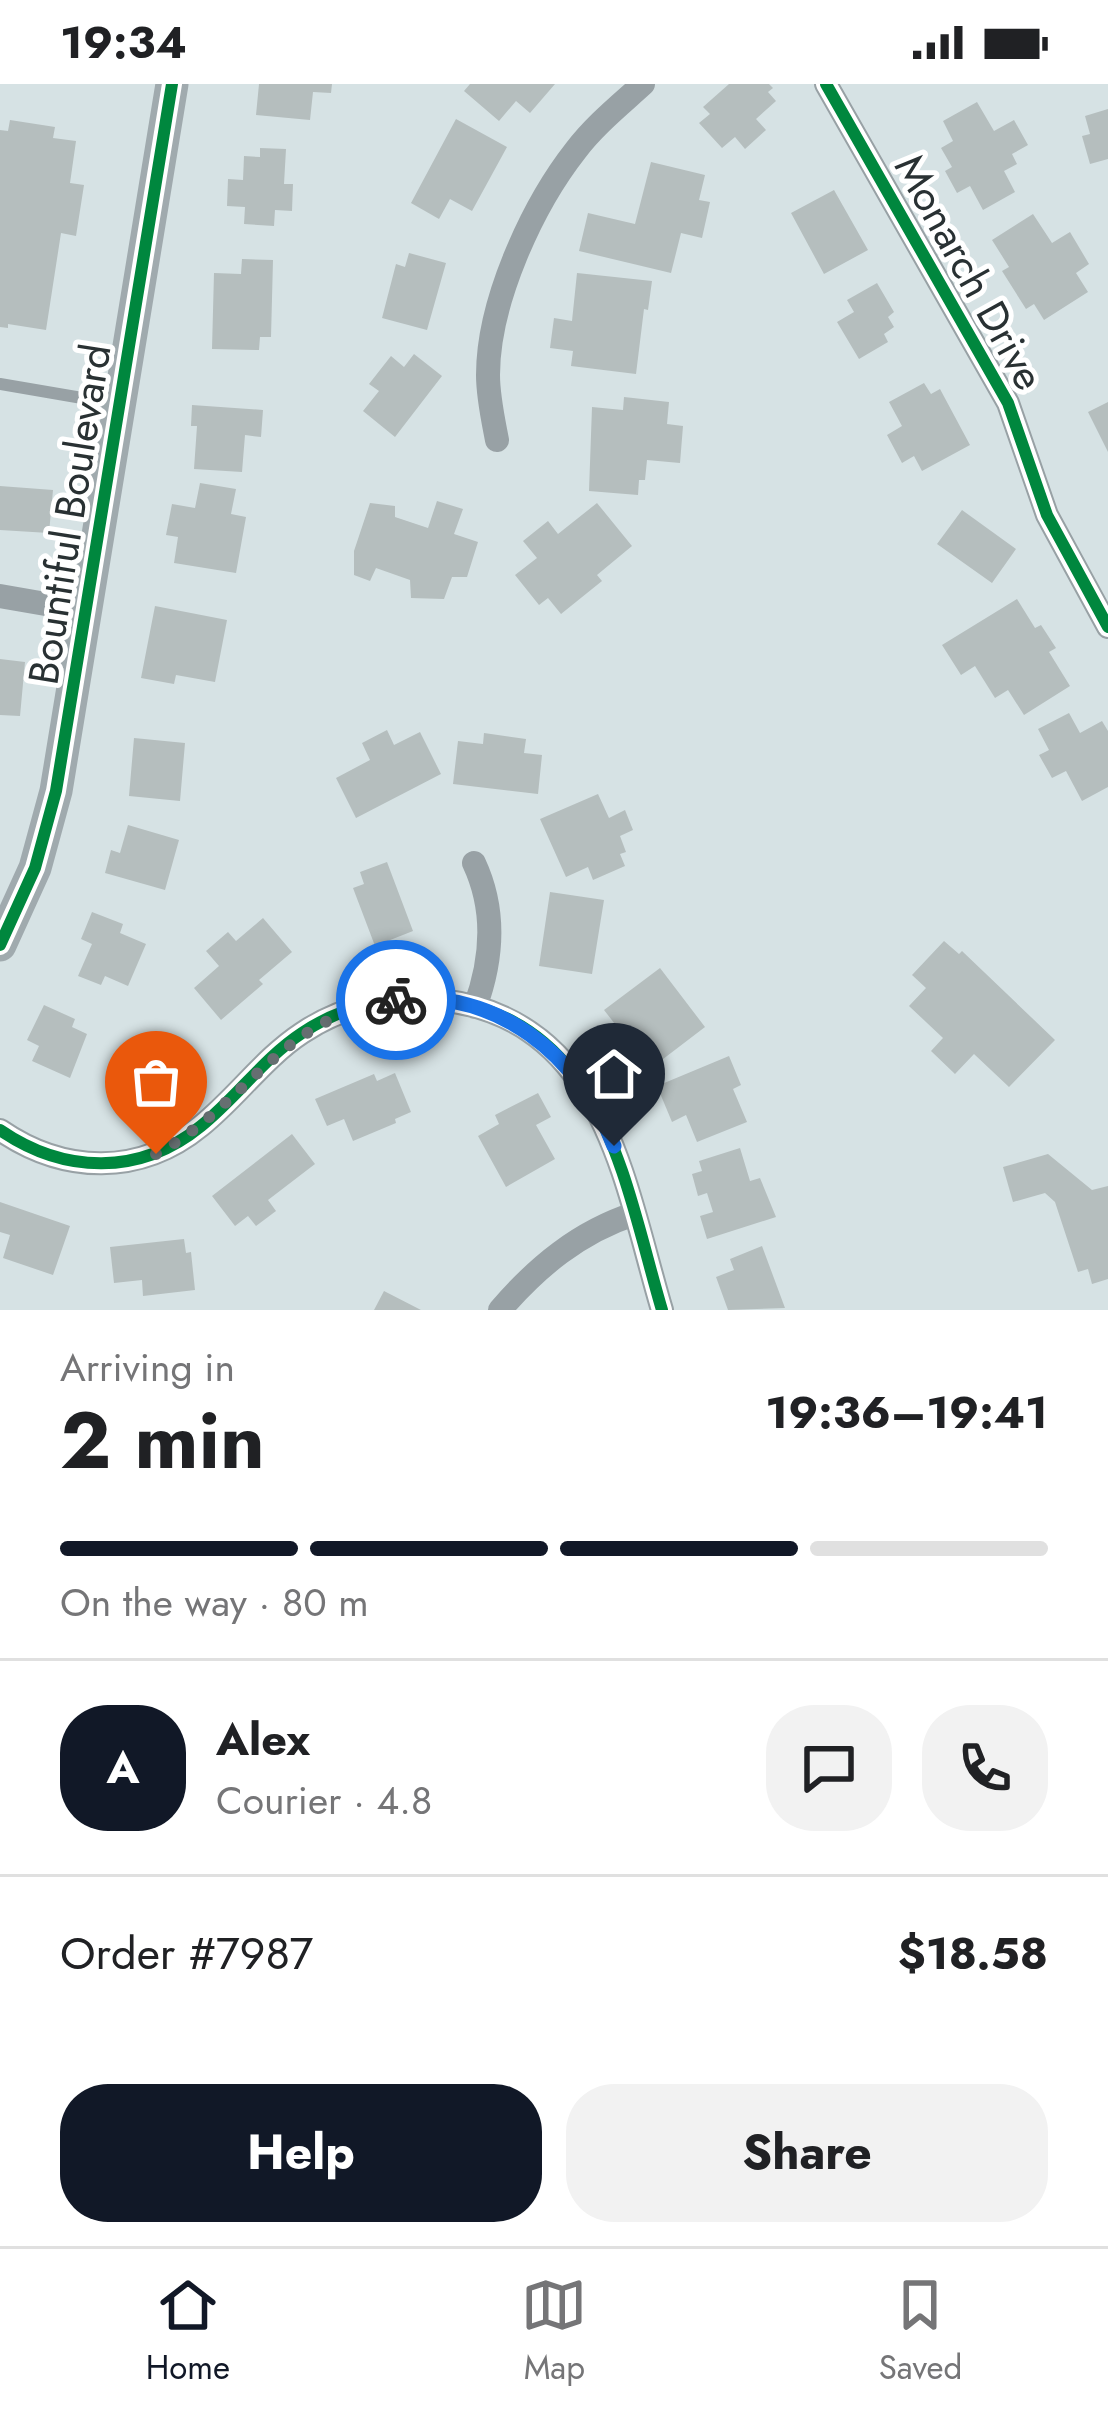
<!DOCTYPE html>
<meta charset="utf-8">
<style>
:root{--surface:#fff;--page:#f2f2f2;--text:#202124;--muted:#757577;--line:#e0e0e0;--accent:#111827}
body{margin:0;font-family:Jost,sans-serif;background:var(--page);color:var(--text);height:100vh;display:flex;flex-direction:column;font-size:45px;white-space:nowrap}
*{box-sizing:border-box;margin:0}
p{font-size:39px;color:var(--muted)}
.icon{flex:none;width:66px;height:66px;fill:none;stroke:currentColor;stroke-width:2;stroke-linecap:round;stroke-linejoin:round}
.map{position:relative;height:1226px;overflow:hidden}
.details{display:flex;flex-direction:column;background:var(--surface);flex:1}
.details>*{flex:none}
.pin{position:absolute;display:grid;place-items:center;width:102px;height:102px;color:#fff;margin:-123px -51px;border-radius:50% 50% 50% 0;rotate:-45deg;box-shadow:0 0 12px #0007}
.pin .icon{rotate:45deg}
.courier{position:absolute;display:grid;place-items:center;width:120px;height:120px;margin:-60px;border:9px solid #1a73e8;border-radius:50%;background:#fff;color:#222;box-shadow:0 3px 15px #0007}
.summary em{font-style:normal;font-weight:700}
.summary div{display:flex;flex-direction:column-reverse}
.summary{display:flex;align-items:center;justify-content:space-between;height:204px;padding:0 60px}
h1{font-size:78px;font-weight:700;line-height:90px}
.bar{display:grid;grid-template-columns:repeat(4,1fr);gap:18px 12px;align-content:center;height:144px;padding:0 60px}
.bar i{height:15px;border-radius:9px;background:var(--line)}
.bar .on{background:var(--accent)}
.bar p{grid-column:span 4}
.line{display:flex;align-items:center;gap:30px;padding:0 60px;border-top:3px solid var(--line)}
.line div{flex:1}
.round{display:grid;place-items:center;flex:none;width:126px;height:126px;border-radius:48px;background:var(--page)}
.button{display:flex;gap:24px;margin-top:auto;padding:24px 60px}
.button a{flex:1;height:138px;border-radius:48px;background:var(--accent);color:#fff;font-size:48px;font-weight:700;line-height:138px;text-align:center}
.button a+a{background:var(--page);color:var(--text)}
.status{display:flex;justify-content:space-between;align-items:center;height:84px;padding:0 60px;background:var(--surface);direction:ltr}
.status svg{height:33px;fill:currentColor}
.tabs{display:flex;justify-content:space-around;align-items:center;height:168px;border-top:3px solid var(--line);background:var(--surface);font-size:33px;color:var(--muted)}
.tabs a{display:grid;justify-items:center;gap:6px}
.tabs .on{color:var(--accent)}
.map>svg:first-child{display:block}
</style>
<div class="status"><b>19:34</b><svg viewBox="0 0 49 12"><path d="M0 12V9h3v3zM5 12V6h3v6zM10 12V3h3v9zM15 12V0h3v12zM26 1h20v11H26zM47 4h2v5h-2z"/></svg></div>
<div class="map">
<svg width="1108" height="1226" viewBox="0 0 1108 1226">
<rect width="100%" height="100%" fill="#d6e2e4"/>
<path fill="#b5bebe" d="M259 0H332L331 9 313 8 310 36 256 31Z
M470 0H555L530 29 516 17 499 37 464 7Z
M729 0H769L773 4 768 8 776 17 756 35 766 46 745 65 735 53 722 64 699 39 710 30 703 23Z
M977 18 994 47 1014 36 1028 61 1012 70 1017 80 1004 87 1015 108 983 126 970 102 957 109 945 87 952 83 941 64 953 57 943 37Z
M1108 25V75L1090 80 1082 52 1090 50 1085 32Z
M456 35 507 63 472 127 450 115 439 135 411 119Z
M10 36 55 43 53 54 76 57 70 99 84 101 76 152 61 149 46 246 8 240V244L0 243V46L8 47Z
M260 64 286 65 284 100H293L292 127 275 126 274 142 244 140 245 123 227 122 228 95 243 96 244 72 260 73Z
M651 78 705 91 699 116 710 118 702 154 681 149 671 189 579 167 588 129 635 140Z
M834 106 868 166 824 190 791 129Z
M1033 130 1052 159 1070 148 1089 180 1076 189 1088 208 1044 236 1034 220 1026 225 1002 187 1009 183 992 156Z
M409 169 446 179 427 246 382 234 396 180 405 183Z
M242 175 273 176 271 253H260L259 266 212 265 214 189 241 190Z
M577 189 652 197 648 226 644 225 636 290 571 282 573 267 550 264 554 234 572 237Z
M877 199 894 228 888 233 894 243 884 250 888 258 859 275 837 238 854 228 847 216Z
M414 270 442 292 395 353 363 327 379 307 369 300 391 272 404 283Z
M924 299 931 310 940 305 970 361 922 387 914 372 902 379 887 351 902 342 889 318Z
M624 313 669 318 667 340 683 342 680 379 647 376 645 396H639L638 411 589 407 592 323 623 326Z
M1108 318V368L1088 328Z
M192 321 263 326 261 353 245 351 242 388 194 385 197 342H191Z
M200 399 236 405 231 430 246 433 236 489 174 479 178 453 166 451 172 420 195 424Z
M0 402 53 406 49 449 0 446Z
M437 417 463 425 454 450 478 458 467 493H452L444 515 411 514 410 496 376 484 370 497 354 491V467L370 419 395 422V433L428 444Z
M597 419 632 462 597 491 602 497 561 530 548 514 539 521 515 491 537 474 523 457 548 437 558 450Z
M962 426 1016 465 992 499 937 460Z
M1017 515 1035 544 1041 541 1056 564 1049 568 1070 602 1024 631 1008 606 995 614 975 582 961 591 942 561Z
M155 522 227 536 215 598 176 591 174 600 141 594Z
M0 575 25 578 20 632 0 631Z
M1069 629 1080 649 1102 637 1108 647V703L1082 717 1066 687 1052 694 1039 671 1049 666 1038 645Z
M387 646 394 661 420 648 441 690 356 734 336 694 370 676 362 659Z
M484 649 526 655 524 669 542 671 538 710 453 700 458 657 483 660Z
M134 654 185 659 180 717 129 712Z
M598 710 609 734 625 726 633 746 620 752 626 768 620 770 625 782 593 796 588 783 566 793 540 735Z
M128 741 179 756 165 806 105 789 111 766 120 769Z
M387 778 413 847 375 862 353 804 364 800 360 788Z
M550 808 604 816 592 890 539 882Z
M92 828 123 840 120 849 146 860 128 902 105 892 101 901 78 892 92 860 81 855Z
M263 834 292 868 259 896 263 900 221 936 194 904 219 882 206 867 228 848 236 857Z
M944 857 959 870 962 867 1055 956 1009 1003 974 970 955 990 931 967 943 954 909 922 926 904 912 891Z
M660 884 705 943 650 985 604 926Z
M44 921 75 935 72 943 87 950 70 994 32 977 39 962 27 956Z
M729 972 741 1001 733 1005 747 1038 697 1058 686 1031 672 1038 657 1002Z
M395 989 411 1028 395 1035 396 1039 353 1057 344 1035 327 1042 315 1015 374 990 377 997Z
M538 1009 551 1033 536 1041 555 1075 506 1103 478 1052 499 1040 495 1031Z
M292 1050 315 1080 268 1116 276 1127 256 1142 248 1132 235 1142 212 1112Z
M740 1064 750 1097 760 1094 776 1133 707 1155 700 1132 713 1128 707 1109 698 1112 692 1090 702 1087 699 1077Z
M1048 1070 1092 1106 1108 1102V1195L1092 1200 1088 1185 1078 1188 1055 1118 1045 1109 1013 1118 1003 1083Z
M0 1118 70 1142 53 1191 3 1174 10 1151 0 1148Z
M184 1155 186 1169 191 1168 195 1206 143 1212 142 1196 114 1199 110 1163Z
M762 1162 785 1224 728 1226 716 1193 734 1186 730 1175Z
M384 1207 421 1226H374Z"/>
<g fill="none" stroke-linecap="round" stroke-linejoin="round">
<path stroke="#98a1a5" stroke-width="12" d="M0 300 117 320"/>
<path stroke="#98a1a5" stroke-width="24" d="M826 0 1008 319 1047 431 1108 543
M497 356C493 335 488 313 488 291 488 218 532 122 576 66 595 41 620 21 643 0
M0 512 86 527
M474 779C496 826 493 874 475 923
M0 1046C64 1090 140 1092 201 1042 237 1013 264 974 302 949 342 922 393 910 441 916 604 935 624 1098 662 1226
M500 1226C537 1183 579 1148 634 1130"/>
<path stroke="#a0aaae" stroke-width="33" d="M0 861 35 784 56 707 172 0"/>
<g stroke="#fff" stroke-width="20">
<path id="cycleway" d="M826 0 1008 319 1047 431 1108 543
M0 861 35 784 56 707 172 0
M0 1046C64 1090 140 1092 201 1042 237 1013 264 974 302 949 342 922 393 910 441 916 604 935 624 1098 662 1226"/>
</g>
<use href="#cycleway" stroke="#00873e" stroke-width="12"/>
</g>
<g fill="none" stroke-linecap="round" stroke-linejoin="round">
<path stroke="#666f71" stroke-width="12" stroke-dasharray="0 21.6" d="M156 1070C246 1022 284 929 396 916"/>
<path stroke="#1a73e8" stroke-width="15" d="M396 916C497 904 579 971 614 1062"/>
</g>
<g text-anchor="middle" stroke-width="10" stroke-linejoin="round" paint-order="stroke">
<g font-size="42" fill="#293133" stroke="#fff">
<text transform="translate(970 188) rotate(61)" y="15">Monarch Drive</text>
<text transform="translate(69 430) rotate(-81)" y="15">Bountiful Boulevard</text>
</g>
</g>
</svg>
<div class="pin" style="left:156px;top:1070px;background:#ea580c"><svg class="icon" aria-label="bag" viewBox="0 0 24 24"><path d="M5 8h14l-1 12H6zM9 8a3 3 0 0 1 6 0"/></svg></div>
<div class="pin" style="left:614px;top:1062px;background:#1f2937"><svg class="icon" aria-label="home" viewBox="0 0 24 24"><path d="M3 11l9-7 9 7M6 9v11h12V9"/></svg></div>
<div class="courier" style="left:396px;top:916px"><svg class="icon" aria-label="bike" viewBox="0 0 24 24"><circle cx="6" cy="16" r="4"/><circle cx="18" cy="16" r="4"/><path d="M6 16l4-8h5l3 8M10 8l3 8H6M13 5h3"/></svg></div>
</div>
<section class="details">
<div class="summary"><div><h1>2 min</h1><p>Arriving in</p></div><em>19:36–19:41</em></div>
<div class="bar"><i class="on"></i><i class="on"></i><i class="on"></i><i></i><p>On the way · 80 m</p></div>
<div class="line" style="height:216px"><b class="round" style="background:var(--accent);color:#fff">A</b><div><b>Alex</b><p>Courier · 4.8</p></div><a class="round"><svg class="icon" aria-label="chat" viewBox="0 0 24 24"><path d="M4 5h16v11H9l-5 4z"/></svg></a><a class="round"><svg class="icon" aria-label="phone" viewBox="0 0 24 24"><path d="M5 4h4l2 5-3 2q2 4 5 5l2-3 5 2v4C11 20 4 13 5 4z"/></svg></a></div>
<div class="line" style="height:156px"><div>Order #7987</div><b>$18.58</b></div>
<div class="button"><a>Help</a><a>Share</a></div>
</section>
<nav class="tabs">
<a class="on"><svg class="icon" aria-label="home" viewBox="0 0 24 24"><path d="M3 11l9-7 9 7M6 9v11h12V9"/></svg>Home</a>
<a><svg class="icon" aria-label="map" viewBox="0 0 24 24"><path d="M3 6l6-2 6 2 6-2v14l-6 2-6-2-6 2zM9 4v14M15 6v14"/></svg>Map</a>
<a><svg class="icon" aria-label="saved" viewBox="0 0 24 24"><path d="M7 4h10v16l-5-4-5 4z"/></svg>Saved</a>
</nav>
